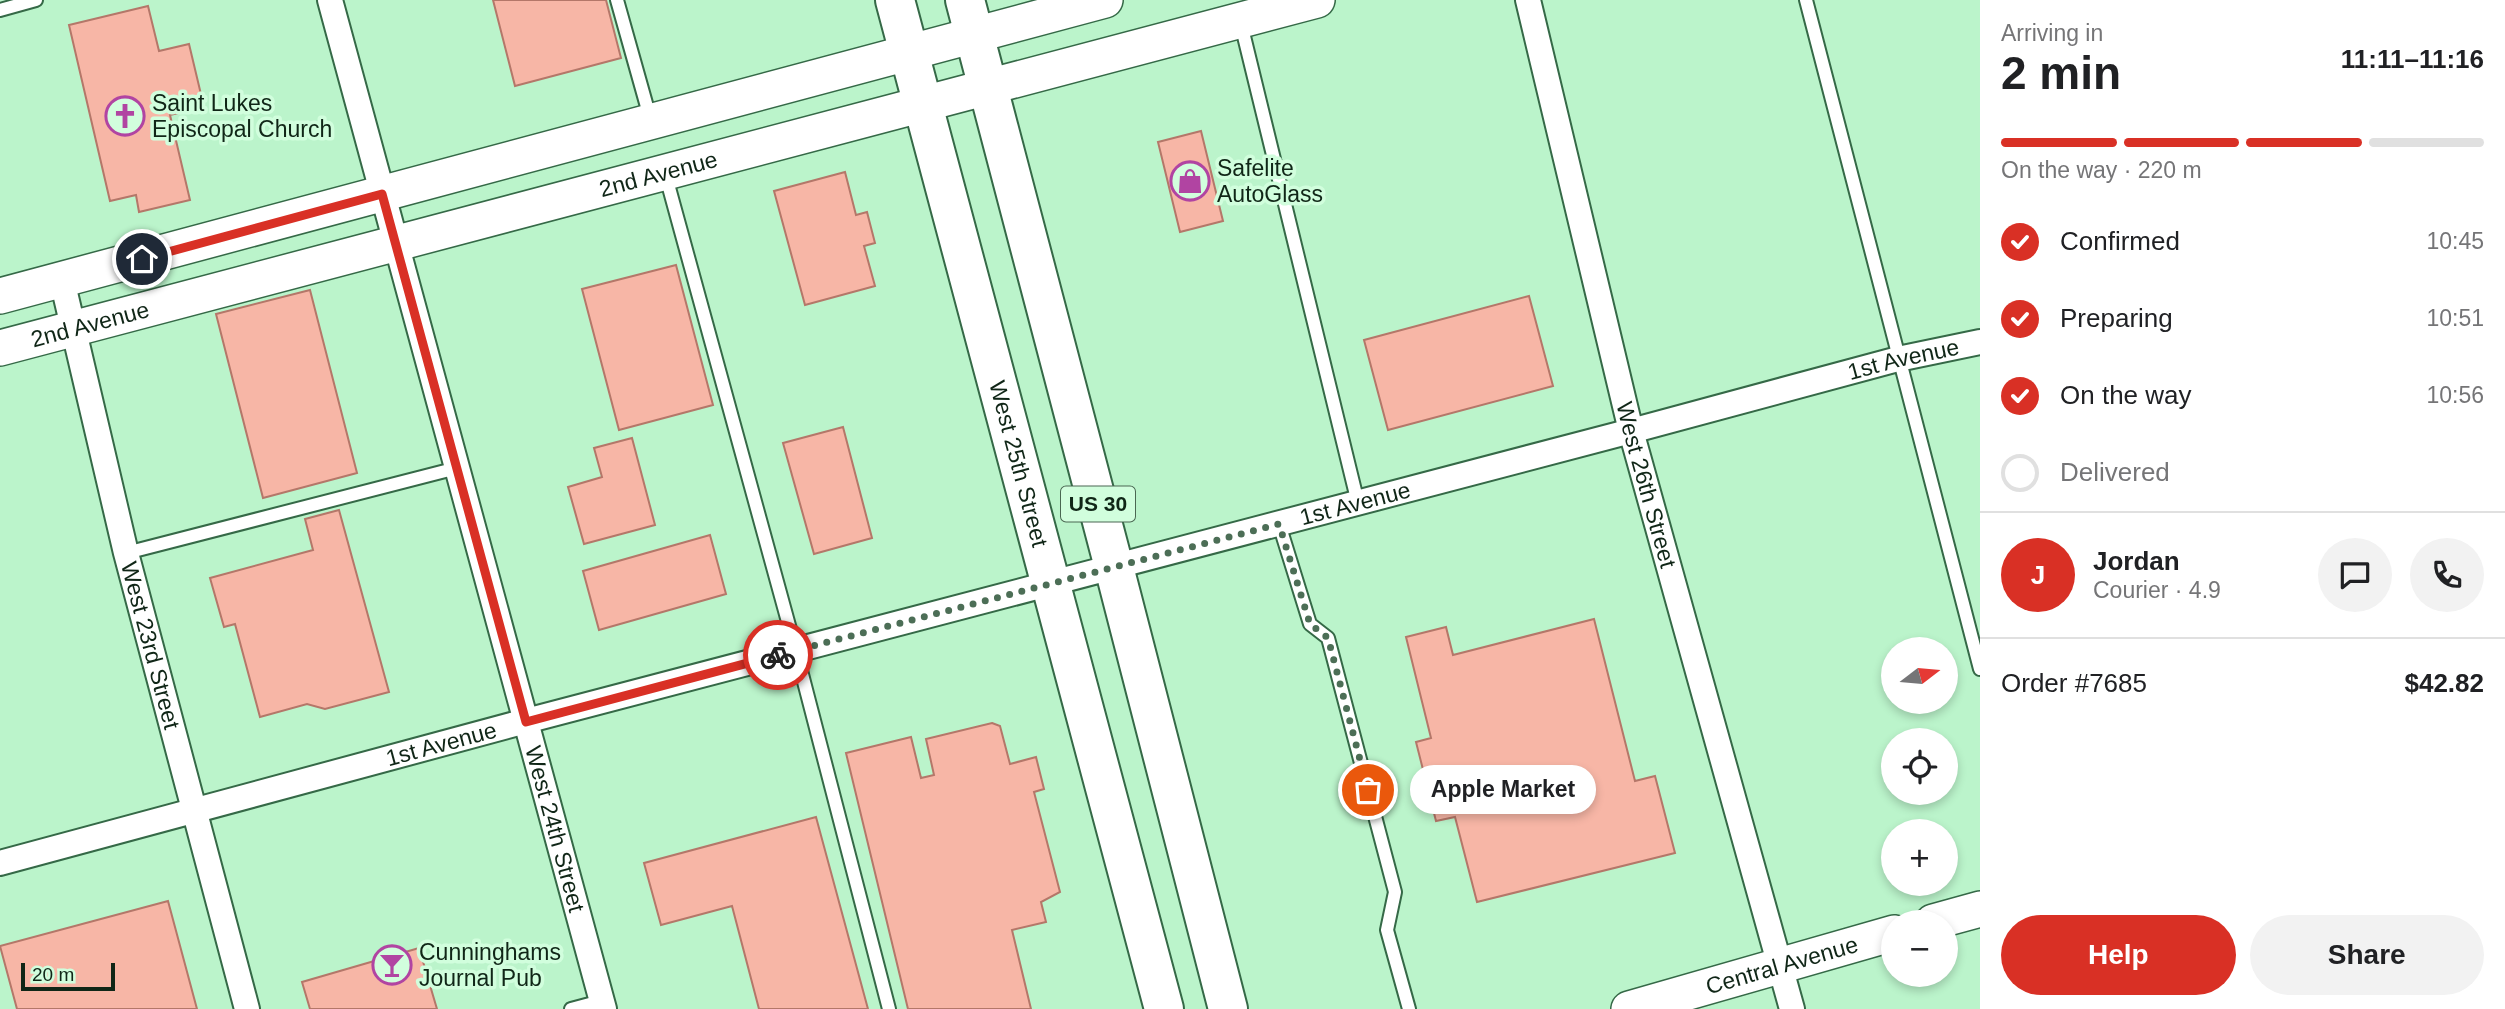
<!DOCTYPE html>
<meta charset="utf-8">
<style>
:root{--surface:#fff;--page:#f2f2f2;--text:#202124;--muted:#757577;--line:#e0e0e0;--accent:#d93025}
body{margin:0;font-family:Arial,sans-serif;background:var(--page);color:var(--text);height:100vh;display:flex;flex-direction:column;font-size:26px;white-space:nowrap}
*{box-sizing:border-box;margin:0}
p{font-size:23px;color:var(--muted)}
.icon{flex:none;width:38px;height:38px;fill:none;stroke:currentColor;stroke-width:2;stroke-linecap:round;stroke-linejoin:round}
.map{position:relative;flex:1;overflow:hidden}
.side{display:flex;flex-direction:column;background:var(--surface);width:525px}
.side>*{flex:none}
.needle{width:46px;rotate:74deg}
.controls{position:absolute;left:1881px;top:637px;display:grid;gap:14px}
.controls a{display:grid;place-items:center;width:77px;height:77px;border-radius:50%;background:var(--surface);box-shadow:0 4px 10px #0003;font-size:35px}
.scale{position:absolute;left:21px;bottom:18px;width:94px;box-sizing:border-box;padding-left:7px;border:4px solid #102617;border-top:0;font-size:19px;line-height:24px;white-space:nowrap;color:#102617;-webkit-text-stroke:5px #d1fedd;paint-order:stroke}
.pin{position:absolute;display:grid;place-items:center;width:60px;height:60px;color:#fff;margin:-30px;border:4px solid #fff;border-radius:50%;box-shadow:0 2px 7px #0007}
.courier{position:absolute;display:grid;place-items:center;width:70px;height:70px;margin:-35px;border:5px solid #d93025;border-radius:50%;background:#fff;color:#222;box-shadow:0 2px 9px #0007}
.bubble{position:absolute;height:49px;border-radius:24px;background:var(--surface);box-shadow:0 4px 10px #0003;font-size:23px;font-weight:700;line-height:49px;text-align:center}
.headline em{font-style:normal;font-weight:700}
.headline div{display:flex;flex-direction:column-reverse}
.headline{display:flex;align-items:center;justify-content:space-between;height:119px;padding:0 21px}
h1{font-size:46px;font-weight:700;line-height:52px}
.bar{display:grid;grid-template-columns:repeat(4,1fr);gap:10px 7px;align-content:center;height:84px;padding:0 21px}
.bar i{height:9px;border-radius:5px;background:var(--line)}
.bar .current{background:var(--accent)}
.bar p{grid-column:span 4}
.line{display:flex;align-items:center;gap:18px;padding:0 21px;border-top:2px solid var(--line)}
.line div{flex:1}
.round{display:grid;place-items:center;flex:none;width:74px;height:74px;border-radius:37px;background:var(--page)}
ol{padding:0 21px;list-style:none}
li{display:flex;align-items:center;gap:21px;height:77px}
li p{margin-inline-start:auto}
li .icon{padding:7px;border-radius:50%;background:var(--accent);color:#fff;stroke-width:4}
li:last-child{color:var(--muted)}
li i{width:38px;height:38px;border:4px solid var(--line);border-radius:50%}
.primary-button{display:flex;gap:14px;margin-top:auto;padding:14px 21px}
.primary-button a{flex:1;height:80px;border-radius:42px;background:var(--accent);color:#fff;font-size:28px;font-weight:700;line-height:80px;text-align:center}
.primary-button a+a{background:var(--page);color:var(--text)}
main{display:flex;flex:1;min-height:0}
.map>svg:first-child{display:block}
</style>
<main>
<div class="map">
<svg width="1980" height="1009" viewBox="0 0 1980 1009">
<rect width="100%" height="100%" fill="#bbf4cb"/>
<path fill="#f7b6a6" stroke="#b47769" stroke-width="2" d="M493 0H606L621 58 515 86Z
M148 6 159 51 189 44 204 107 170 115 190 200 139 212 136 195 110 201 69 25Z
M1201 131 1223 221 1180 232 1158 142Z
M845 172 856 215 867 212 875 243 864 246 875 286 805 305 774 191Z
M676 265 713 405 619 430 582 289Z
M310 290 357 473 263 498 216 314Z
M1529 296 1553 386 1388 430 1364 340Z
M843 427 872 538 814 554 783 443Z
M632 438 655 525 584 544 568 487 602 477 594 448Z
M339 510 389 692 325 709 307 704 260 717 235 624 224 627 210 578 313 550 305 519Z
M710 535 726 594 599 630 583 571Z
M1594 619 1635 781 1655 776 1675 853 1477 902 1455 817 1436 821 1416 742 1431 738 1406 637 1446 627 1453 655Z
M992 723 1000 726 1010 764 1036 757 1044 789 1034 792 1060 892 1041 902 1046 922 1012 930 1031 1009H908L846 753 911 737 921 778 934 775 926 739Z
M816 817 868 1009H759L732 906 661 925 644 863Z
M168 901 197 1009H17L0 946Z
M419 948 437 1009H310L302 982Z"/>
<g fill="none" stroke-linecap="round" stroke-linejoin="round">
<g stroke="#356947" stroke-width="16">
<path id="lane" d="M617 0 651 121
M1806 0 1980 669
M0 10 36 0
M1241 24 1358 503
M665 173 796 651 889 1009
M1279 524 1310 624 1328 638 1395 892 1387 930 1409 1009
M126 553 457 468
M571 1009 601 1001"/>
</g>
<g stroke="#356947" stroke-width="28">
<g id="street">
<path id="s1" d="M330 0 604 1009"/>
<path id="s2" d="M1528 0 1631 431 1792 1009"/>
<path id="s3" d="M62 280 126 553 247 1009"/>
<path id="s4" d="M0 863 526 721 1631 431 1898 359 1980 342"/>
</g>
</g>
<g stroke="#356947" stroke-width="38">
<g id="secondary">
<path d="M0 296 1105 0"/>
<path id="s5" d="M0 348 1317 0"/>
<path d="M1933 922 1980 909"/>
<path id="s6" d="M1629 1009 1894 933"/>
</g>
</g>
<g stroke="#356947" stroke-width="42">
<g id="primary">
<path id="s7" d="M895 0 1164 1009"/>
<path d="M965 0 1114 567 1228 1009"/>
</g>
</g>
<use href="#lane" stroke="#fff" stroke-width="12"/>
<use href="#street" stroke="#fff" stroke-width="24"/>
<use href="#secondary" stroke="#fff" stroke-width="35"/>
<use href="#primary" stroke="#fff" stroke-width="38"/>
</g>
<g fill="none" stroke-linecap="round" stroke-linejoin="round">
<path stroke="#4c6e56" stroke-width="7" stroke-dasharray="0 12.6" d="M778 655 1279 524 1310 624 1328 638 1368 790"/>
<path stroke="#d93025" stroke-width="9" d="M142 259 382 194 526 722 778 655"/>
</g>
<defs>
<g id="church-ring" transform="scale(2.0125)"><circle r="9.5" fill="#d1fedd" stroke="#b144a2" stroke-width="1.5"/><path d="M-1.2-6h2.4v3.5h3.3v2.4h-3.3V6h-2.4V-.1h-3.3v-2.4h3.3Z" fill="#b144a2"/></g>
<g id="shop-ring" transform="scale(2.0125)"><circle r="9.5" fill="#d1fedd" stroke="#b144a2" stroke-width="1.5"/><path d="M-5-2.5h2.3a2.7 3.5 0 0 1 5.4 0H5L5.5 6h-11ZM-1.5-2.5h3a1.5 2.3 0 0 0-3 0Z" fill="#b144a2"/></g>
<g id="bar-ring" transform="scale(2.0125)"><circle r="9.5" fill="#d1fedd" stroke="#b144a2" stroke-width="1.5"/><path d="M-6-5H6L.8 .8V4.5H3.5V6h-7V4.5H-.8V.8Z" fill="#b144a2"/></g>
</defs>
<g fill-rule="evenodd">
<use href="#church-ring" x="125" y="116"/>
<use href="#shop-ring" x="1190" y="181"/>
<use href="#bar-ring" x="392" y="965"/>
</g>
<g text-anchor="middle" stroke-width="7" stroke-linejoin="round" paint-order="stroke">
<rect fill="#d1fedd" stroke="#4a6752" stroke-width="2" x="1061" y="486.5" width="74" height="35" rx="5"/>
<g font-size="21" font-weight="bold" fill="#102617">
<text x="1098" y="511">US 30</text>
</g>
<g font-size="23" fill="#102617" stroke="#d1fedd" text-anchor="start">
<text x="152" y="111">Saint Lukes<tspan x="152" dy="26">Episcopal Church</tspan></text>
<text x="1217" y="176">Safelite<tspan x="1217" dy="26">AutoGlass</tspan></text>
<text x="419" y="960">Cunninghams<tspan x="419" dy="26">Journal Pub</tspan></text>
</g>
<g font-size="23" fill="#102617" stroke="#d1fedd">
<text dy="8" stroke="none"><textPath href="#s5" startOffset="681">2nd Avenue</textPath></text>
<text dy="8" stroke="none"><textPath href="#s5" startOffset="93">2nd Avenue</textPath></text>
<text dy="8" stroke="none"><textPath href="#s4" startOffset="1969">1st Avenue</textPath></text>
<text dy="8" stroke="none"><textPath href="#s7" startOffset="480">West 25th Street</textPath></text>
<text dy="8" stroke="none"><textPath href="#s2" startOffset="499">West 26th Street</textPath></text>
<text dy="8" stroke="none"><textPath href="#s4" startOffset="1402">1st Avenue</textPath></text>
<text dy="8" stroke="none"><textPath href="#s3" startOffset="376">West 23rd Street</textPath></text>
<text dy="8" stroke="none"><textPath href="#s4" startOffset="457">1st Avenue</textPath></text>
<text dy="8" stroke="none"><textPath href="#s1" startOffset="859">West 24th Street</textPath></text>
<text dy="8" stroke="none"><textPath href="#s6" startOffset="159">Central Avenue</textPath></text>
</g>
</g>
</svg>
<div class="controls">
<a><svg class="needle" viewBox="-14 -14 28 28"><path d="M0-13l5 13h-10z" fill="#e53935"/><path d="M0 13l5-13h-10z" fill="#757577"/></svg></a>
<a><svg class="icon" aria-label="locate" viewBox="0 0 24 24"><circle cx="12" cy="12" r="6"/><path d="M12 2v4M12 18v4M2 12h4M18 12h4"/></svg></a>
<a>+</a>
<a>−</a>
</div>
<div class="scale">20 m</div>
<div class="pin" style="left:1368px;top:790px;background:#ea580c"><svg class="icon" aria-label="bag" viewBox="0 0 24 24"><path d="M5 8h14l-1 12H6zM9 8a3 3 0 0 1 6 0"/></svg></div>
<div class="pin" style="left:142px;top:259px;background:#1f2937"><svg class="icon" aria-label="home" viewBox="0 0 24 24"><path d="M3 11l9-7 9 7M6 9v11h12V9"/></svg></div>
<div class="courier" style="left:778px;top:655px"><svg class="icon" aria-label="bike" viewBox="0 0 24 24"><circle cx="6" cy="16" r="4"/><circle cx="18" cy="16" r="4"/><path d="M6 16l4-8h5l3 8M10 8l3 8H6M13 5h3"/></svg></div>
<div class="bubble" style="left:1410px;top:765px;width:186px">Apple Market</div>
</div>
<section class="side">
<div class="headline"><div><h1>2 min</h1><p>Arriving in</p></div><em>11:11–11:16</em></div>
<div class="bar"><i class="current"></i><i class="current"></i><i class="current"></i><i></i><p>On the way · 220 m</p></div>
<ol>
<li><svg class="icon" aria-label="check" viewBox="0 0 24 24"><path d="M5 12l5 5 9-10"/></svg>Confirmed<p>10:45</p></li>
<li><svg class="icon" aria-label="check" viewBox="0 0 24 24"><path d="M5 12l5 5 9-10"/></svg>Preparing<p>10:51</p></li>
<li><svg class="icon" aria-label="check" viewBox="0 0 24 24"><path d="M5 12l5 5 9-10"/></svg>On the way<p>10:56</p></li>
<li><i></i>Delivered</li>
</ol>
<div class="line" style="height:126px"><b class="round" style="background:var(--accent);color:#fff">J</b><div><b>Jordan</b><p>Courier · 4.9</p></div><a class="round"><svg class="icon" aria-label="chat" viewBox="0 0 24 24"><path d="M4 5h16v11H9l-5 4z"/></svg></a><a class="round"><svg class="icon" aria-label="phone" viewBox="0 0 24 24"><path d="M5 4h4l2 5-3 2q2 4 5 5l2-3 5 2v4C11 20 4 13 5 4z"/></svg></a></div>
<div class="line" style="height:91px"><div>Order #7685</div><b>$42.82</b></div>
<div class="primary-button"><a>Help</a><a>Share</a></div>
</section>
</main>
